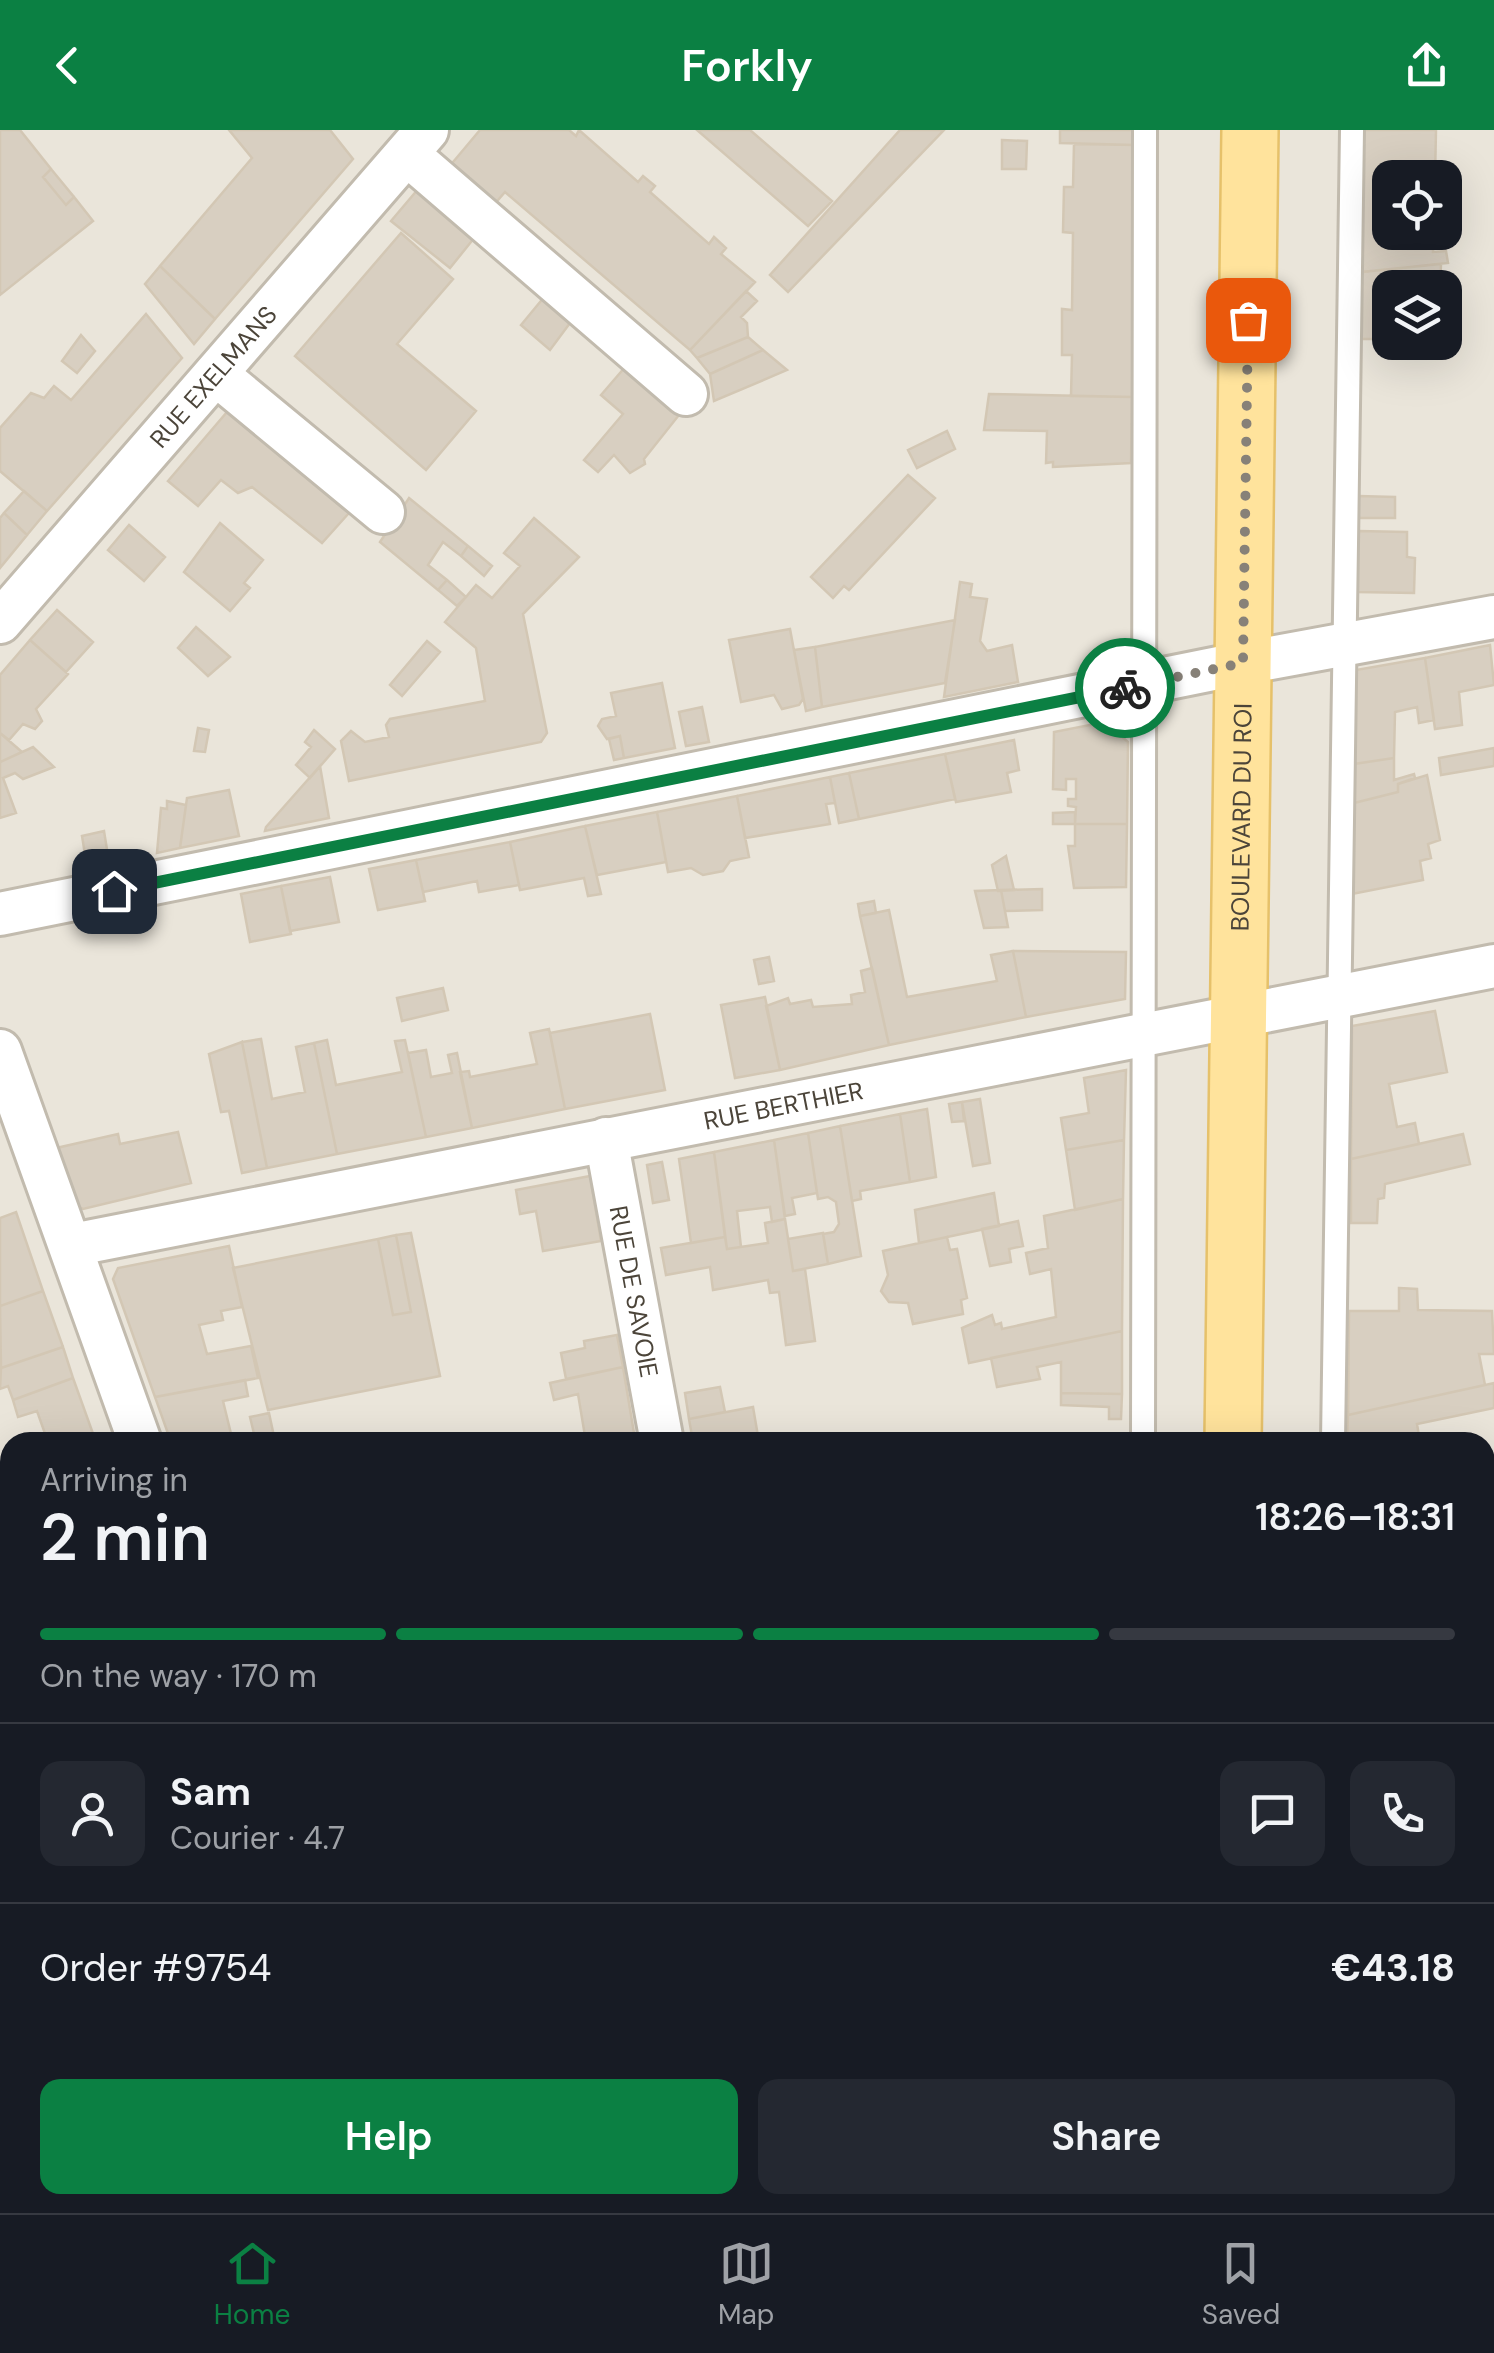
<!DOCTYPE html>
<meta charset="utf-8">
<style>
:root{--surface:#171b24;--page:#242831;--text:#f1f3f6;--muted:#9ea1a6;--line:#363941;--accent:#0b8043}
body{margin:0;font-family:"DM Sans",sans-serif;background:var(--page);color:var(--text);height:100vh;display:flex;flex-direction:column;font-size:38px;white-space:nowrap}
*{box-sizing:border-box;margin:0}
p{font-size:32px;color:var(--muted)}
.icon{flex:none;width:55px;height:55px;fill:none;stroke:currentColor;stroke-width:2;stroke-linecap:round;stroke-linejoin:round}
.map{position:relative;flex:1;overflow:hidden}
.details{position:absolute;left:0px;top:1302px;width:1495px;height:782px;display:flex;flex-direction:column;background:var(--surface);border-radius:30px 30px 0 0;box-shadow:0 10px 40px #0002}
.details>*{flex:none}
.tools{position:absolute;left:1372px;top:30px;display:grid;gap:20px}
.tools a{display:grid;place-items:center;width:90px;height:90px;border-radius:20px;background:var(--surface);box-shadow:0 10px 40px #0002;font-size:50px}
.pin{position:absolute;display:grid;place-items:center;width:85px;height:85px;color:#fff;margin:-42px;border-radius:20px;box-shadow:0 5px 15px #0006}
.courier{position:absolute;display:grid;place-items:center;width:100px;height:100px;margin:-50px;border:8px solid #0b8043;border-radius:50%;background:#fff;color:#222;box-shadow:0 2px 12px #0007}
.overview em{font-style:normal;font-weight:600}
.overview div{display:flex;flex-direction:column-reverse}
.overview{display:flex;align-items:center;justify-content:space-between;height:170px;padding:0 40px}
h1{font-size:65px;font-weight:600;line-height:75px}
.bar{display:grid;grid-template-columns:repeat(4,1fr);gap:15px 10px;align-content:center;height:120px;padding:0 40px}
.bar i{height:12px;border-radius:8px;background:var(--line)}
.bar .active{background:var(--accent)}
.bar p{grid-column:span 4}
.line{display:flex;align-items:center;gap:25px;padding:0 40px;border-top:2px solid var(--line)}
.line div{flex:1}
.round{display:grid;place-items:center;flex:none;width:105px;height:105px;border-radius:20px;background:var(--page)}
.button{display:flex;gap:20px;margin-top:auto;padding:20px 40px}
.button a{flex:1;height:115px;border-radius:20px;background:var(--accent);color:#fff;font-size:40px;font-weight:600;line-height:115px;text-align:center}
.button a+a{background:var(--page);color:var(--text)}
header{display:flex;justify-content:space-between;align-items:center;height:130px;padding:0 40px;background:var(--accent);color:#fff;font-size:45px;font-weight:600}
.menu{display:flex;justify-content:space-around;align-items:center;height:140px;border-top:2px solid var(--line);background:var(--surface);font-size:28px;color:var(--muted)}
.menu a{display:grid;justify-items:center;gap:5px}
.menu .active{color:var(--accent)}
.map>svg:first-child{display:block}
</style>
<header><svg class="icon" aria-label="back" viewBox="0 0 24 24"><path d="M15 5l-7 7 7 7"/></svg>Forkly<svg class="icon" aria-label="share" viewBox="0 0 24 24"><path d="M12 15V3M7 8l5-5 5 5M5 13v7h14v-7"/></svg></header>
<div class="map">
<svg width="1494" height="2083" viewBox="0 0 1494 2083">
<rect width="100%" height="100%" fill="#f6f3ec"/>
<path fill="#eae5da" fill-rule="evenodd" d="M0 0H1494V2083H0ZM1390 48H1445V102H1390ZM1390 158H1445V212H1390ZM10 1312H1485V2075H10Z"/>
<path fill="#d8cfc1" stroke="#d3c7b4" stroke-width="2.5" d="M0 0H20L51 39 43 47 66 75 74 67 93 91 0 165Z
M229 0H330L353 29 215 189 160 136 252 28Z
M480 0H569L576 6 579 0 638 52 643 46 655 56 650 62 709 114 714 107 726 118 721 124 755 152 690 220 505 62 492 77 448 38Z
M697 0H750L832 71 808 96Z
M900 0H944L788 162 770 145Z
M1060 0H1135V15L1060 13Z
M1364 0H1436L1435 48H1390V102H1434L1433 122 1446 121 1448 133 1362 142Z
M1002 10 1027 11 1026 39H1002Z
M1074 14 1135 15 1132 267 1071 266 1072 225H1062V179L1072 180 1073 103 1063 102 1064 57H1073Z
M51 39 74 67 66 75 43 47Z
M419 58 475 107 450 138 391 91Z
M401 103 453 149 397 214 476 281 426 340 295 226Z
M1441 134 1440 158H1390V209H1361L1362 142Z
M160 136 215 189 194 214 145 154Z
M746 161 757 171 741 187 747 193 748 207 697 228 690 220Z
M545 166 573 189 550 220 521 195Z
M146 184 182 228 47 381 0 341V298L31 263 44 268 54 256 71 270Z
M81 205 95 221 77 243 62 231Z
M748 207 763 220 710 244 697 228Z
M763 220 787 240 714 271 710 244Z
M626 236 679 285 644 329 645 334 630 343 614 325 598 342 584 330 623 284 601 265Z
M989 264 1132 267 1131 333 1053 337V332L1046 333 1047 301 984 300Z
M227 282 349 383 322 413 252 357 238 363 221 350 198 376 168 351Z
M947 301 955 319 917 338 908 320Z
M908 345 935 368 849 460 844 456 833 468 811 447Z
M24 361 47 381 27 405 4 383Z
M1358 366 1395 367V388H1358Z
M409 368 468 416 461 426 443 412 428 435 447 450 438 460 380 412Z
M4 383 27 405 0 438V388Z
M534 388 579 427 523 484 547 603 541 612 349 651 341 611 351 601 365 612 389 607 386 595 390 589 485 571 476 518 445 492 476 455 492 468 520 436 504 423Z
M220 393 263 430 244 453 250 458 230 481 184 442Z
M129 395 165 427 144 451 108 420Z
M1358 401 1407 402V427L1415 428 1414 463 1357 462Z
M468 416 492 436 484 446 461 426Z
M447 450 466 467 457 476 438 460Z
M960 452 972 454 970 467 987 469 980 511 987 521 1012 515 1018 552 944 567Z
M57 480 93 512 66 542 30 510Z
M955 490 945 553 822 577 815 517Z
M196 497 230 527 208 546 178 518Z
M790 499 803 569 799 575 782 579 774 565 741 572 729 510Z
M30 510 68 544 36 579 42 591 35 599 23 594 9 610 0 603V545Z
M427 511 440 522 402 566 390 555Z
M1490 515 1494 555 1459 562 1462 595 1435 599 1425 528Z
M815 517 822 577 806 581 794 520Z
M1425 528 1434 590 1419 593 1417 577 1395 582 1394 628 1354 634 1356 540Z
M662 553 675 618 624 628 620 606 607 609 598 596 602 589 616 586 611 563Z
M702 577 709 612 686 616 679 582Z
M1105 592 1128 612 1127 694H1075L1076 677 1068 676V669H1076V649H1066V660L1053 659 1054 602Z
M198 598 209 600 205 622 194 621Z
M314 600 335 619 310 648 296 635 311 617 305 612Z
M0 603 22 622 0 632Z
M620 606 624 628 614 630 609 609Z
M1014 610 1019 640 1007 643 1011 662 956 672 945 624Z
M33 617 54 637 23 649 15 643 3 648 16 683 0 688V632Z
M1494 618V636L1441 645 1439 628Z
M945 624 955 669 859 689 849 643Z
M1394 628V650L1414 644 1415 648 1398 654V662L1354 673V634Z
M320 636 329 688 265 701 266 697Z
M849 643 859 689 839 693 830 647Z
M1427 645 1440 710 1428 714 1431 728 1420 731 1423 750 1352 764 1354 673 1398 662V654Z
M830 647 835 673 826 674 830 694 745 708 737 666Z
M229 660 239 706 180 718 187 668Z
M737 666 749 727 730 731 723 741 703 745 691 738 668 742 657 682Z
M167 671 186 675 180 718 157 723 161 678 167 679Z
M657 682 666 732 597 745 585 696Z
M1075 682V694H1053V683Z
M1075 694H1127L1126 757 1074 758 1068 716H1075Z
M585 696 601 764 588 766 584 748 520 760 510 712Z
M104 701 109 732 87 737 82 706Z
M510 712 519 755 479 762 477 751 423 762 416 730Z
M1006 726 1014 760 998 761 992 735Z
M416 730 425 771 378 780 369 739Z
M330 747 339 792 290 801 281 756Z
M281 756 291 804 250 812 241 764Z
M1042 759V780L1005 781 1001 760Z
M1001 760 1008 797 984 798 975 761Z
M874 771 876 783 860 786 858 774Z
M889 780 907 867 997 851 991 825 1013 821 1026 887 889 915 860 786Z
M1013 821 1126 822 1125 869 1026 887Z
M769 827 774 851 759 854 754 830Z
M872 838 889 915 780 940 766 876 788 868 790 874 811 870 813 877 852 874 851 865 865 862 861 841Z
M443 858 448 880 402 891 397 868Z
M765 867 780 940 735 948 721 875Z
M1435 881 1447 942 1389 954 1397 997 1415 993 1419 1014 1351 1029 1352 896Z
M650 884 665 960 565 979 550 903Z
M549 899 565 979 472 998 460 942 469 941 470 947 537 934 530 903Z
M261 909 272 969 305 962 296 917 314 913 337 1024 267 1038 242 912Z
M327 910 336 955 402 942 395 911 405 910 426 1007 337 1024 314 913Z
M242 912 267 1038 242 1043 229 981 221 982 209 924Z
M426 920 431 947 452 943 448 925 457 923 472 998 426 1007 408 923Z
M1126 940 1124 1010 1066 1020 1061 988 1089 983 1084 948Z
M980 969 990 1033 973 1036 962 972Z
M962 972 964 991 952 992 949 974Z
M927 979 936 1047 910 1052 900 984Z
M900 984 910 1052 860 1061 861 1069 852 1071 840 996Z
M840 996 861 1126 828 1134 823 1104 834 1102 839 1094 836 1072 828 1067 818 1069 808 1003Z
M178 1002 191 1053 83 1079 72 1074 52 1019 118 1004 120 1014Z
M808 1003 817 1063 792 1068 795 1084 785 1086 774 1010Z
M1463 1004 1470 1034 1385 1054 1384 1068 1378 1069 1377 1093H1351V1029Z
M774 1010 785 1089 772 1092 770 1077 737 1081 741 1117 727 1119 714 1022Z
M1124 1010 1123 1069 1075 1080 1066 1020Z
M714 1022 725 1107 691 1113 679 1029Z
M662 1032 669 1070 653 1073 647 1035Z
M590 1046 601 1111 543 1121 536 1081 520 1084 516 1060Z
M994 1063 999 1096 919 1113 915 1080Z
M1123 1069 1122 1201 969 1233 962 1198 992 1185 995 1195 1001 1193 1002 1199 1056 1187 1051 1139 1030 1144 1026 1123 1048 1118 1044 1086Z
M16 1082 43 1161 0 1176V1088Z
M785 1089 793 1141 805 1139 815 1211 786 1215 779 1162 770 1163 768 1150 713 1160 710 1137 666 1145 661 1118 725 1107 727 1119 768 1113 765 1093Z
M1018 1091 1023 1116 1009 1119 1011 1132 990 1136 982 1099Z
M411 1103 440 1246 268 1280 233 1138 378 1109 393 1185 411 1182 396 1105Z
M823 1103 828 1134 793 1141 788 1109Z
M396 1105 411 1182 393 1185 378 1109Z
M947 1107 950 1120 957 1119 967 1168 961 1170 963 1184 913 1194 908 1173 889 1172 881 1161 888 1145 883 1121Z
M229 1116 242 1177 221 1181 223 1190 199 1195 207 1224 251 1216 258 1248 155 1267 113 1149 118 1138Z
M1399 1158 1417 1159 1418 1180 1492 1181 1494 1224H1479L1485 1255 1348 1285 1349 1181H1399Z
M43 1161 63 1217 1 1238 0 1176Z
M1122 1201V1264L1061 1263V1232L1037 1237 1040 1249 997 1257 991 1228Z
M617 1205 623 1237 566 1249 561 1223 585 1218 584 1211Z
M63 1217 73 1248 13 1270 8 1256 0 1259 1 1238Z
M623 1237 634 1303 586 1312 578 1264 554 1270 550 1253Z
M73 1248 96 1312H48L37 1281 18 1287 13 1270Z
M245 1250 248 1266 223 1271 233 1312H171L155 1267Z
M1494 1253V1278L1417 1294 1420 1312H1347L1348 1285Z
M720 1257 725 1282 689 1289 685 1263Z
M1061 1263 1122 1264 1121 1289H1109V1277L1061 1275Z
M753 1277 759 1312H693L689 1289Z
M269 1283 275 1311 256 1312 250 1287Z
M634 1303 635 1312H587Z
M1494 1351V1385L1485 1387V1353Z
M1494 1580V1689L1485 1691V1582Z
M2 1629 10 1653V1689L0 1693Z
M1494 1724V1753L1485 1755V1726Z
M1494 2004V2043L1485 2045V2006Z
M292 2075H365L368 2083H295Z
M440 2075H494L458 2083H443Z
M494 2075H533L534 2083H458Z
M559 2075H641L642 2078 620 2083H560Z
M943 2075H1002L1004 2083H944Z
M1028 2075H1069L1028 2083Z
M1069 2075H1114V2083H1037Z
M1356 2075H1432L1434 2083H1338Z"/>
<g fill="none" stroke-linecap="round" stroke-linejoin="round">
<g stroke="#c2bbae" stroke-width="28">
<path id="lane" d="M1143 1312 1145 0
M1333 1312 1352 0
M0 1354 8 1375
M1136 2083V2075
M1326 2083V2075"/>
</g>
<g stroke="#c2bbae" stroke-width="48">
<g id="street">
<path d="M407 24 686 264"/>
<path d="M216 244 383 382"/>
<path id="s1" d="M0 492 427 0"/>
<path d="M0 784 1243 533 1494 487"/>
<path d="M0 921 140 1312"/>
<path id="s2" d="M606 1009 662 1312"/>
<path id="s3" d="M72 1115 1494 836"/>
<path d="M1485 1546 1494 1544"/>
<path d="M403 2075 406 2083"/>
</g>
</g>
<g stroke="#e6c16a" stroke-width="60">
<g id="primary">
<path id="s4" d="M1233 1312 1250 0"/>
<path d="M1223 2083V2075"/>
</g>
</g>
<use href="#lane" stroke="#fff" stroke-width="22"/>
<use href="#street" stroke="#fff" stroke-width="42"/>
<use href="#primary" stroke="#ffe39c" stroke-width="55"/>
</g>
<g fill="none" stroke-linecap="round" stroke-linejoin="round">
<path stroke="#878178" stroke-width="10" stroke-dasharray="0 18" d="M1125 558 1243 533 1248 190"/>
<path stroke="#0b8043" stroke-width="12" d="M114 761 1125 558"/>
</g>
<g text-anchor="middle" stroke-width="8" stroke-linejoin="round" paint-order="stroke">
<g font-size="25" fill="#4b4439" stroke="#fff">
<text dy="9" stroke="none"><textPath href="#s1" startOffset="325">RUE EXELMANS</textPath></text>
<text dy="9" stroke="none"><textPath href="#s4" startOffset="625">BOULEVARD DU ROI</textPath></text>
<text dy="9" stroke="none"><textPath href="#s3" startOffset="725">RUE BERTHIER</textPath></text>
<text dy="9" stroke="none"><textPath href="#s2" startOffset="155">RUE DE SAVOIE</textPath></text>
</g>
</g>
</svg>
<div class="tools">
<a><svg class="icon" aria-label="locate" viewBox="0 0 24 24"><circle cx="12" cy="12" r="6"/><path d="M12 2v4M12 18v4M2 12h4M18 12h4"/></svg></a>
<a><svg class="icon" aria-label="layers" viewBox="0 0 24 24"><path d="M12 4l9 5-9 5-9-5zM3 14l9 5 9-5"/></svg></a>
</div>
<div class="pin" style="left:1248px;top:190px;background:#ea580c"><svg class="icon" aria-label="bag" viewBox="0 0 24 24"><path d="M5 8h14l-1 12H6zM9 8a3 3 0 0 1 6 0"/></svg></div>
<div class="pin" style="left:114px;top:761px;background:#1f2937"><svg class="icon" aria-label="home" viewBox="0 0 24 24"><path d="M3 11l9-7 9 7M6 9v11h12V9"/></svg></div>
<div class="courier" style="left:1125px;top:558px"><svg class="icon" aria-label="bike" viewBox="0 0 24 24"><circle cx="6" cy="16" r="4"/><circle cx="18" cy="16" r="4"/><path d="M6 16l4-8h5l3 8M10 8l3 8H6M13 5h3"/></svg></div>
<section class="details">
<div class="overview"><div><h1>2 min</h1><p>Arriving in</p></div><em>18:26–18:31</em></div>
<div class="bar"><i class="active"></i><i class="active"></i><i class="active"></i><i></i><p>On the way · 170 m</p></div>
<div class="line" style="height:180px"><a class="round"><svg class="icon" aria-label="person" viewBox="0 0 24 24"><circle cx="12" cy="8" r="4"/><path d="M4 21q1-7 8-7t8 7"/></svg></a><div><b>Sam</b><p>Courier · 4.7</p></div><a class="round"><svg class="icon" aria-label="chat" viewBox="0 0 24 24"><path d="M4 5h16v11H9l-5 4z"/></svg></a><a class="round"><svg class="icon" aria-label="phone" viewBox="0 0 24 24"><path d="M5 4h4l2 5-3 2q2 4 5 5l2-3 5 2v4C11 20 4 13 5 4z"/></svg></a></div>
<div class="line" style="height:130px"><div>Order #9754</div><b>€43.18</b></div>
<div class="button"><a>Help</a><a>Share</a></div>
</section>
</div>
<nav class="menu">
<a class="active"><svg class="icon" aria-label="home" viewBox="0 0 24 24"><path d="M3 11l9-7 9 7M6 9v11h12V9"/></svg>Home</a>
<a><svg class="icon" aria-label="map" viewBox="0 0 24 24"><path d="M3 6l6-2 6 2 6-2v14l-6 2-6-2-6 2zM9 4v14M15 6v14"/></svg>Map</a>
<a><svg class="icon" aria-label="saved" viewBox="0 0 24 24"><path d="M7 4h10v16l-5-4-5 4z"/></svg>Saved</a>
</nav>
